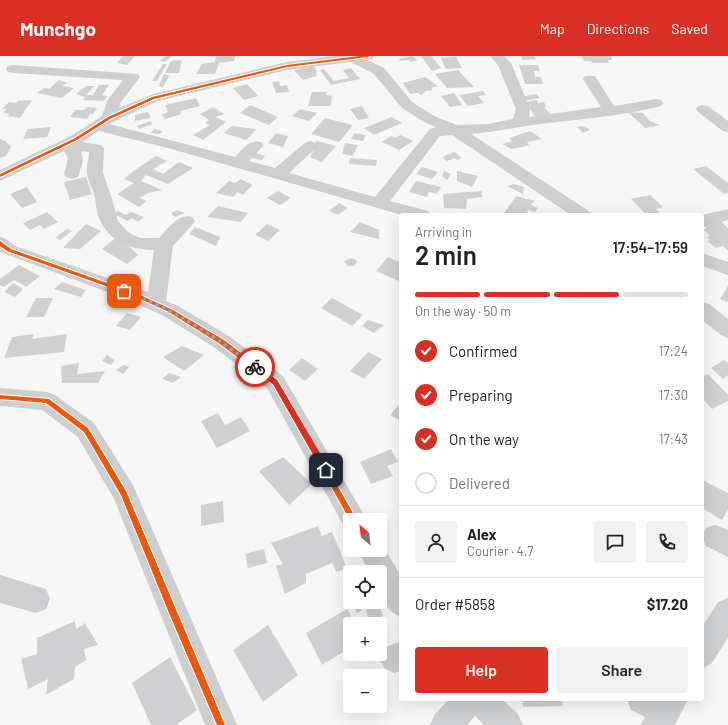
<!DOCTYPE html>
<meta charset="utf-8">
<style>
:root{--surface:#fff;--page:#f2f2f2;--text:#222;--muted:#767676;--line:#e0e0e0;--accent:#d93025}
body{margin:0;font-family:Barlow,sans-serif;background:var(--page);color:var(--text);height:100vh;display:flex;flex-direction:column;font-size:15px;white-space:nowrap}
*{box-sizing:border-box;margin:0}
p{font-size:13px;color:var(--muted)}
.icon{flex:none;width:22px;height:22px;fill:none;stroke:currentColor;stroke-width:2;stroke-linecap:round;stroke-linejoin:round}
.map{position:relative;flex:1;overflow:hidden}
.side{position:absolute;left:399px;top:157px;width:305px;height:488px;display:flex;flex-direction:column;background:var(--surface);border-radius:4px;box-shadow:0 4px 16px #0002}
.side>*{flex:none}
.needle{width:26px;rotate:332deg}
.fabs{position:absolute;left:343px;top:457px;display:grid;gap:8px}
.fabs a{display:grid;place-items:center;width:44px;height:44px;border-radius:4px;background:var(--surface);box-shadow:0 4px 16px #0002;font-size:20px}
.pin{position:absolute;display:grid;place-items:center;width:34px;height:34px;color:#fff;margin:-17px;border-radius:8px;box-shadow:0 2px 6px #0006}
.courier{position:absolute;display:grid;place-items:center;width:40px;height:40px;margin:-20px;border:3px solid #d93025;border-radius:50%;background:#fff;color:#222;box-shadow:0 1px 5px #0007}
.headline em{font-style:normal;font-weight:600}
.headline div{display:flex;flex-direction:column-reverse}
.headline{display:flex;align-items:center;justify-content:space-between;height:68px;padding:0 16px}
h1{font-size:26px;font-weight:600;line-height:30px}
.bar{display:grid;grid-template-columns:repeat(4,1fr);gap:6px 4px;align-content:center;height:48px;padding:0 16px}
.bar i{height:5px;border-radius:3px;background:var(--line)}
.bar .current{background:var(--accent)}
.bar p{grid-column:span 4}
.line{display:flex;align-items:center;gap:10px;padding:0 16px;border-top:1px solid var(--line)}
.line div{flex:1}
.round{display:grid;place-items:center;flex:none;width:42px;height:42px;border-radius:4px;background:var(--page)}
ol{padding:0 16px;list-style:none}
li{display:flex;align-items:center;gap:12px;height:44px}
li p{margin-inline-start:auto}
li .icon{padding:4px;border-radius:50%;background:var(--accent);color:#fff;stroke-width:4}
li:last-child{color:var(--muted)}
li i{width:22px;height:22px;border:2px solid var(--line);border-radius:50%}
.button{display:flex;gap:8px;margin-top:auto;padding:8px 16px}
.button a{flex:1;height:46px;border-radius:4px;background:var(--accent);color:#fff;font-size:16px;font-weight:600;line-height:46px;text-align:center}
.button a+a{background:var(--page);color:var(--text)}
header{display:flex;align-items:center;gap:24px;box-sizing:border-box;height:56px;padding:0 20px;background:var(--accent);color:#fff}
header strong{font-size:19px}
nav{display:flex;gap:22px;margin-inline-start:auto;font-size:14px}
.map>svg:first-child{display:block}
</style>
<header>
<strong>Munchgo</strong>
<nav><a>Map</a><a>Directions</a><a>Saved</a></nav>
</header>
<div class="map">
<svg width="728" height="669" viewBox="0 0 728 669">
<rect width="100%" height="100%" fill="#f7f7f7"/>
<path fill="#d0d0d2" d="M123 0H135L127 9 117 7Z
M166 0H172L165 6 159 5Z
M216 0H235L234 5 219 7 215 18H196L202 8 215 6Z
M412 0 418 4 410 6 409 4 400 5 399 3Z
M421 0H431L441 12 432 15Z
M521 0H534L536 3 523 4Z
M581 0H611L612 4H608L609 7H592L591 5H584Z
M456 1 462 12 446 13 441 2Z
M182 4 179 17H165L171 5Z
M163 8H167L157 25H152Z
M519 9H538L540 15H534L535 21H541L543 28H525Z
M313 10 317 15 316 18 317 20 303 24 294 14Z
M351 12 360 23 331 29 320 14 324 13 334 25 349 22 343 14Z
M458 14 474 31 447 32 435 18Z
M164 18 169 20 163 31 159 30Z
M425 21 438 30 431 32 433 34 426 35 421 39 418 37 410 38 403 27Z
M59 24 67 27 62 30 74 32 62 42 37 37 44 32 49 33Z
M279 25 280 30 287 29 289 36 276 37 272 26Z
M247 28 258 40 244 44 233 32Z
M99 29H109L102 39 107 40 104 45 83 44 87 39H93Z
M86 30H94L85 41 76 38Z
M483 35 486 39 478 40 484 47 468 50 459 39Z
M312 36H327L326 39 332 40 331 50H308Z
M454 37 462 49 450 51 441 40Z
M536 38 540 42 523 45 521 41Z
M196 42 200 50 180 55 181 58 165 63 161 59 168 56 165 49Z
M32 44 20 62 7 60 10 58 3 57 7 53H2L9 46 16 47 18 45Z
M536 44 538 47 544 46 546 51H544L552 60 536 62 526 46Z
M250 49 278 61 269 69 240 57Z
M362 50 369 62 358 64 350 53Z
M87 51 97 52 93 58H90L87 63 70 61 75 54H84Z
M213 51 224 58 215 61 226 66 203 84 193 79 210 69 205 67 209 64 200 58Z
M300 53 317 57 309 65 292 60Z
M148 56 151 62 135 65V59Z
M628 56 643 57 650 65 660 69 645 72Z
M392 61 402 67 374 79 364 72Z
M325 62 353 69 339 86 311 78Z
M150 65 153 68 139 73 137 70Z
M232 70 257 73 246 84 224 77Z
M584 70 590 74 583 77 577 71Z
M51 71 47 81 23 83 28 73Z
M154 73 163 75 160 78 151 77Z
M530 75 542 83 527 86 529 89 523 91 511 93 502 88 512 85 509 82Z
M276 77 288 80 283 91 268 87Z
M355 77 366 79 363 85 351 83Z
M400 79 413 85 399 94 382 86 391 80 396 82Z
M316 85 336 90 322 106 310 101 314 94Z
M345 87 358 89 353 100 342 98Z
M454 96 462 102 457 104 454 102 447 105 442 101Z
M256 97 265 100 262 104 251 102Z
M156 100 167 105 153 113 163 118 179 106 193 112 168 128 146 119 141 125 162 134 148 137 139 142 147 145 139 151 117 138 134 127 124 123 135 114Z
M350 102 377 104 376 110 349 108Z
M706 110 728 127V137L724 138 693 113Z
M422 111 438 116 432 123 416 118Z
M444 115 451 118 447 124 442 120Z
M457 115 478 120 472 131 457 125Z
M86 121 92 138 70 144 64 126Z
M241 123 252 129 243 139 238 136 233 141 216 137 229 125 235 127Z
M416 125 441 131 437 138 429 136 427 141 409 136Z
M514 128 524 131 523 138 507 130Z
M27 131 37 146 22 152 10 138Z
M278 135 291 142 280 149 267 142Z
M481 135 483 141 467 143 466 153 444 152 443 138Z
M650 139 663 151 656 153 660 157 647 159 631 143Z
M516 140 535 145 531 149 538 152 535 156 528 154 527 159H503Z
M339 147 348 152 338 159 329 155Z
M218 150 248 157 241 166 207 161Z
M177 154 185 157 175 161 171 157Z
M118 155 126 159 131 156 144 161 138 166 132 162 128 165 113 158Z
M47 156 58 166 44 173 40 169 30 174 23 167Z
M720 164 728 172V195L723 190 716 192 707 185 711 184 706 181 710 180 703 173H707L703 169Z
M360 166 379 174V183L350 176Z
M86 168 101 175 80 193 63 192Z
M267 168 280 174 268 185 255 179Z
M195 171 220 181 216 190 189 178Z
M67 173 72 175 60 184 56 181Z
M118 180 138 199 127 208 102 193Z
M388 201 401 207V226L376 215Z
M351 202 355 203 357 206 354 210H348L344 205Z
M19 209 40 220 26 231 14 224 4 231 0 229V223Z
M62 226 86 234 81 241 54 233Z
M13 227 23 233 15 241 4 236Z
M728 230V245L727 246 720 243Z
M36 242H53L44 261H26Z
M332 242 363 259 352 270 321 252Z
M127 257 141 261 130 274 116 270Z
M368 264 384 269 374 277 362 270Z
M34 278 32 283 67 278 64 296 4 302 12 281Z
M182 290 204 299 184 315 163 301Z
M368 296 382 303 364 323 350 315Z
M107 299 115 304 111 309 102 305Z
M302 302 318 313 305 325 289 314Z
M724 304 728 307V319L723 323 711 312Z
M79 307 77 318 105 315 98 327H62L61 310Z
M124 309 129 311 123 318 116 314Z
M169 317 181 321 173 327 162 323Z
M708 318 728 339V345L712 353 702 342V321Z
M401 346V365L390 359Z
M218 357 225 369 241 361 250 375 217 392 201 365Z
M391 393 398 406 387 410 393 420 371 428 360 406Z
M283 401 312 428 289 449 259 415Z
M702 424 728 437V454L722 464 702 452Z
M223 445 224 466 201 470V449Z
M318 470 322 480 332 476 347 512 336 516 332 507 306 518V527L285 538 276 510 283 508 271 487Z
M264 493 267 507 248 512 245 498Z
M352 546H361L362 554 357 557Z
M378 548 383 560 369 567 366 554Z
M347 553 356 568H350V581L344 585 348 593 322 609 306 577Z
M75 565 76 573 85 567 98 589 84 593 86 604 75 611 74 623 46 639 48 623 28 633 21 603 37 598V582Z
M268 569 298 619 263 646 233 594Z
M170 601 197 654 176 669H151L132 627Z
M522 643H562L563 650 523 651Z"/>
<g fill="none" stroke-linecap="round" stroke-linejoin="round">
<path fill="#cdced0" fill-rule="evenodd" d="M336 0H374L373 3 367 4 384 12 412 46 434 60 457 69 488 68 513 63 516 53 498 9 490 0H504L511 7 530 53 529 61 601 51 583 23 585 20H595L614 50 656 43 661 44 663 47 661 50C622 60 581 63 540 68 517 71 494 76 471 78L589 155 592 159H571L452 79 440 80 390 145 428 155 431 159H402L168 92 99 75 82 86 101 89 104 92 103 117 111 140 118 165 127 175 133 179 141 182H159C168 173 178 157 192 161L195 165 192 169 173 190 166 245 178 250 229 280 283 320 367 464H350V474L345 472 267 332 215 292 164 260 129 244 0 196V181L6 183 15 190 148 236 154 194C131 194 108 185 99 162 96 155 96 148 95 141 93 133 88 126 87 117 86 110 89 103 89 96L81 95 83 105 78 121 72 123 66 121 64 118 68 102 64 95 0 125V114L71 80 102 60 107 45 123 24 13 17 8 16 6 13 8 10 13 9 138 18 140 21 121 46 119 52 153 38 287 6ZM351 6 374 18 402 52 424 66 436 71 430 73 375 141 289 117 315 93 318 90 315 87 310 85 305 87 275 112 249 105 264 89 261 86C249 83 243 93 235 101L109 68 158 45 287 14Z
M703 49 708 50 728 65V76L723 75 698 56 696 53 698 50Z
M0 83 5 85 11 91 6 100 0 102Z
M728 153V164L702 171V159Z
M702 197 728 206V219L702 210Z
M702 246 709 248 728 263V282L721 279 702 264Z
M0 332 47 336 55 339 94 367 133 429 237 669H205L114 443 78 381 42 354 0 350Z
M715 469 728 474V501L706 490 702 481 706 472Z
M380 485 401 520V561C381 553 380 535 380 516H369L358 494H380Z
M0 519 46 533 50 543 46 553 36 557 0 547Z
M728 542V582L712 607 702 612V571L718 546Z
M401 585V615L394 617 384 612 379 602 384 592Z
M449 643H502L518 658 523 669H484L475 660 467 669H430L435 658Z
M627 643H688L675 669H641L645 661 631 654Z"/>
<g stroke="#fff" stroke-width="2">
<path id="cycleway" d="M359 0H370L368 1 287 11 154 43 110 63 77 84 0 121V118L75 82 108 61 152 41 287 9Z
M0 185 11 193 138 238 173 254 224 284 277 324 357 464H350L273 328 220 288 169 256 134 240 7 195 0 190Z
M0 339 49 343 88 372 126 435 175 551 225 669H217L169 557 121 439 84 376 46 347 0 343Z"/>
</g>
<use href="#cycleway" fill="#e8590c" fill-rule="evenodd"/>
</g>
<path fill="#d93025" d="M255 308 277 324 329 412V417H324L273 328 252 312V309Z"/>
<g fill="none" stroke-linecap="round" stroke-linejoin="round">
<path stroke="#9ba1ac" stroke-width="4" stroke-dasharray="0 7.2" d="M124 235C172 252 214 280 255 311"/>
</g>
</svg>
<div class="fabs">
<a><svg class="needle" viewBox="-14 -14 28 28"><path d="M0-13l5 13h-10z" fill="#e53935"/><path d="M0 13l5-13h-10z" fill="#767676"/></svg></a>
<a><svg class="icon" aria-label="locate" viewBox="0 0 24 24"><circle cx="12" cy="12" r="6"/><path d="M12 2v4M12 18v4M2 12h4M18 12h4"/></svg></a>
<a>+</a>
<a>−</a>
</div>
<div class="pin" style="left:124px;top:235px;background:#ea580c"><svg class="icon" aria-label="bag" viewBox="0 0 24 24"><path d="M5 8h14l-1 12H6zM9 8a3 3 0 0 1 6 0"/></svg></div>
<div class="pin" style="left:326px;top:414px;background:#1f2937"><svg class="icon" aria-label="home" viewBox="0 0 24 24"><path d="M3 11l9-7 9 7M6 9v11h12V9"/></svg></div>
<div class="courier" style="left:255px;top:311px"><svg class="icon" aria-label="bike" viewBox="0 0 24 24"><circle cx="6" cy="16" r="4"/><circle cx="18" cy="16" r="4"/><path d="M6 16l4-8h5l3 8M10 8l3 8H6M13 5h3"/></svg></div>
<section class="side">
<div class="headline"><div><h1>2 min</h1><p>Arriving in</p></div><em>17:54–17:59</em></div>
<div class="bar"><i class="current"></i><i class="current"></i><i class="current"></i><i></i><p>On the way · 50 m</p></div>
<ol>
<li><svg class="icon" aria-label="check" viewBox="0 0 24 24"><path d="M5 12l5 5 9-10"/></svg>Confirmed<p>17:24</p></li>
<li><svg class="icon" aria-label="check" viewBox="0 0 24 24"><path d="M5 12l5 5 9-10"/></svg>Preparing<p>17:30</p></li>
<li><svg class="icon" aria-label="check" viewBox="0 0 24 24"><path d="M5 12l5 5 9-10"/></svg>On the way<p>17:43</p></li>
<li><i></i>Delivered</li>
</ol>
<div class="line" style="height:72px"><a class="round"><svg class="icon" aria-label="person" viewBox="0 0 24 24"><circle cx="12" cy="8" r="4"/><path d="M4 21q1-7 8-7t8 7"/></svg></a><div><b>Alex</b><p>Courier · 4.7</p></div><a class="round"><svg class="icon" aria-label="chat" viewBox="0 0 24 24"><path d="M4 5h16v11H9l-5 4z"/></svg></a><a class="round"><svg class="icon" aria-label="phone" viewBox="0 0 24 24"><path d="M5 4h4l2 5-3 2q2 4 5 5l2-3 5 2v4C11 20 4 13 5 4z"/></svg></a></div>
<div class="line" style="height:52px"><div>Order #5858</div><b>$17.20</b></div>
<div class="button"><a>Help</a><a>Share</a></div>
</section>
</div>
